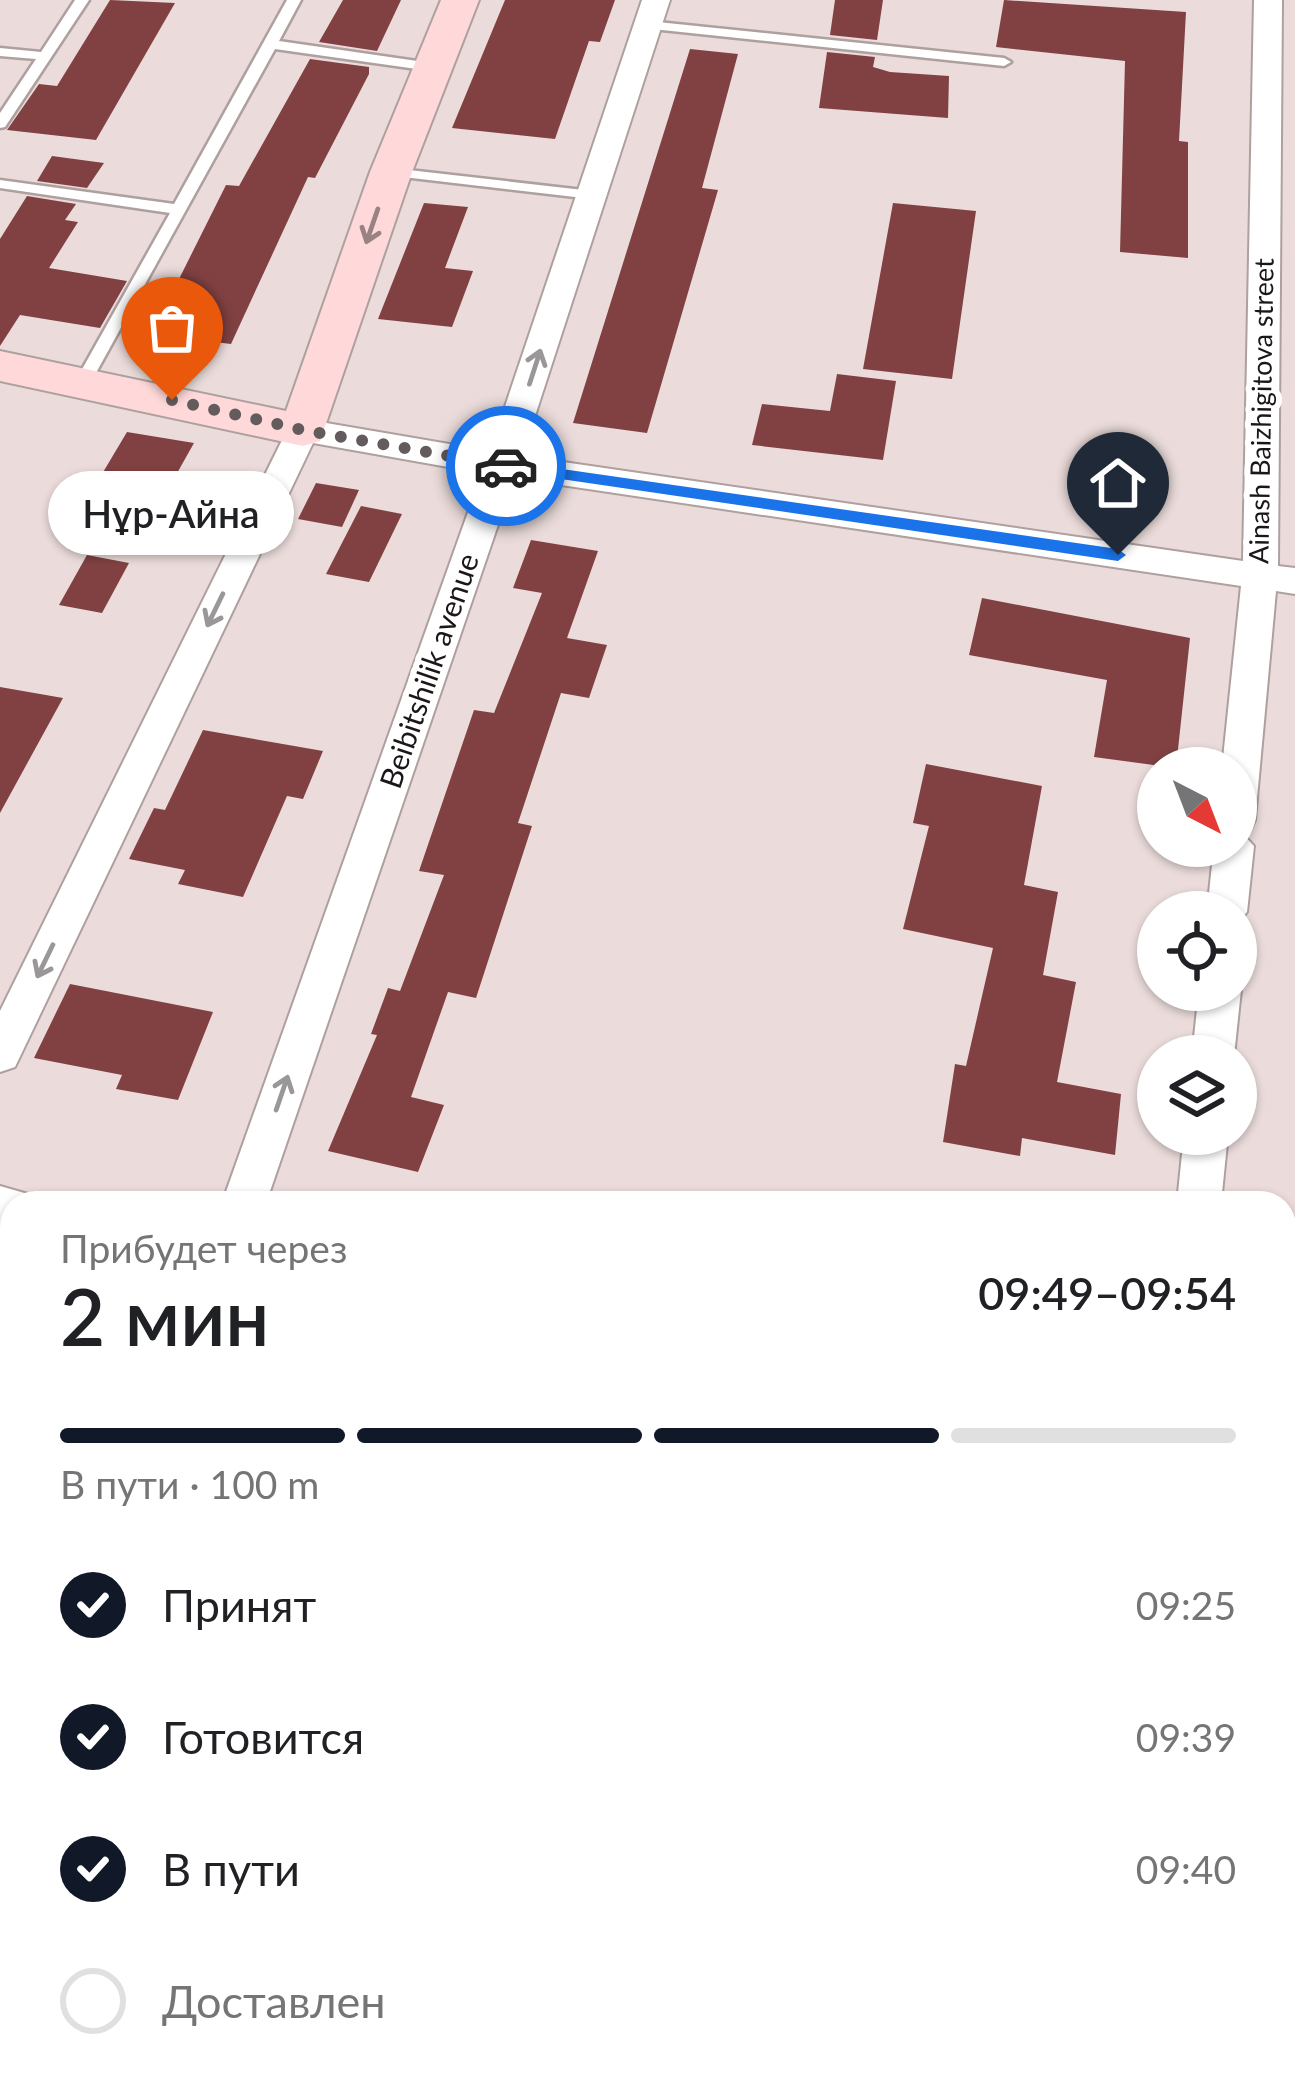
<!DOCTYPE html>
<html lang="ru">
<meta charset="utf-8">
<style>
:root{--surface:#fff;--page:#f2f2f2;--text:#202124;--muted:#757577;--line:#e0e0e0;--accent:#111827}
body{margin:0;font-family:Lato,sans-serif;background:var(--page);color:var(--text);height:100vh;display:flex;flex-direction:column;font-size:45px;white-space:nowrap}
*{box-sizing:border-box;margin:0}
p{font-size:39px;color:var(--muted)}
.icon{flex:none;width:66px;height:66px;fill:none;stroke:currentColor;stroke-width:2;stroke-linecap:round;stroke-linejoin:round}
.map{position:relative;flex:1;overflow:hidden}
.details{position:absolute;left:0px;top:1191px;width:1296px;height:903px;display:flex;flex-direction:column;background:var(--surface);border-radius:36px 36px 0 0;box-shadow:0 3px 9px #0004}
.details>*{flex:none}
.needle{width:78px;rotate:138deg}
.tools{position:absolute;left:1137px;top:747px;display:grid;gap:24px}
.tools a{display:grid;place-items:center;width:120px;height:120px;border-radius:50%;background:var(--surface);box-shadow:0 3px 9px #0004;font-size:60px}
.pin{position:absolute;display:grid;place-items:center;width:102px;height:102px;color:#fff;margin:-123px -51px;border-radius:50% 50% 50% 0;rotate:-45deg;box-shadow:0 0 12px #0007}
.pin .icon{rotate:45deg}
.courier{position:absolute;display:grid;place-items:center;width:120px;height:120px;margin:-60px;border:9px solid #1a73e8;border-radius:50%;background:#fff;color:#222;box-shadow:0 3px 15px #0007}
.bubble{position:absolute;height:84px;border-radius:42px;background:var(--surface);box-shadow:0 3px 9px #0004;font-size:39px;font-weight:600;line-height:84px;text-align:center}
.summary em{font-style:normal;font-weight:600}
.summary div{display:flex;flex-direction:column-reverse}
.summary{display:flex;align-items:center;justify-content:space-between;height:204px;padding:0 60px}
h1{font-size:78px;font-weight:600;line-height:90px}
.bar{display:grid;grid-template-columns:repeat(4,1fr);gap:18px 12px;align-content:center;height:144px;padding:0 60px}
.bar i{height:15px;border-radius:9px;background:var(--line)}
.bar .current{background:var(--accent)}
.bar p{grid-column:span 4}
ol{padding:0 60px;list-style:none}
li{display:flex;align-items:center;gap:36px;height:132px}
li p{margin-inline-start:auto}
li .icon{padding:12px;border-radius:50%;background:var(--accent);color:#fff;stroke-width:4}
li:last-child{color:var(--muted)}
li i{width:66px;height:66px;border:6px solid var(--line);border-radius:50%}
.map>svg:first-child{display:block}
</style>
<div class="map">
<svg width="1295" height="2093" viewBox="0 0 1295 2093">
<rect width="100%" height="100%" fill="#ebdcdb"/>
<path fill="#814142" d="M110 0 175 3 96 140 7 130 39 84 57 86Z
M343 0H401L377 51 319 42Z
M505 0H615L600 42 589 41 555 139 452 128Z
M835 0H883L877 40 830 35Z
M1004 0 1186 12 1179 141 1188 142V258L1120 252 1125 61 996 47Z
M690 49 738 54 702 188 718 190 647 433 573 423Z
M827 52 875 57 873 67 890 72 949 76 948 118 819 108Z
M310 59 369 67V74L315 178 308 177 231 344 124 331 150 285 174 289 226 185 239 186Z
M52 156 104 163 87 188 37 181Z
M27 196 76 204 65 220 78 222 49 268 127 281 100 328 20 315 0 346V239Z
M424 203 468 207 445 268 473 271 452 327 378 319Z
M893 203 976 211 952 379 863 369Z
M837 374 896 381 883 460 752 445 762 404 830 411Z
M127 432 194 443 167 491 99 479Z
M316 483 359 490 342 527 298 519Z
M361 506 402 514 369 582 326 574Z
M531 540 598 551 567 638 607 645 589 698 561 693 518 823 532 826 476 998 448 992 411 1097 444 1105 418 1172 328 1151 377 1035 371 1034 388 988 400 991 444 875 419 871 474 710 494 713 542 593 513 588Z
M87 555 129 563 102 613 59 605Z
M982 598 1190 638 1176 768 1094 757 1107 680 969 655Z
M0 687 63 698 0 813Z
M203 730 323 751 303 799 287 796 243 897 178 884 185 870 129 859 154 808 165 810Z
M926 764 1042 786 1024 885 1058 892 1043 975 1076 982 1057 1082 1121 1094 1115 1155 1022 1138 1020 1156 943 1142 955 1064 966 1066 993 948 903 929 929 826 913 823Z
M70 984 213 1012 178 1100 116 1089 122 1075 34 1058Z"/>
<g fill="none" stroke-linecap="round" stroke-linejoin="round">
<g stroke="#aea09f" stroke-width="5">
<path id="lane" d="M75 0H89L5 127 0 128V113L36 59 0 56V48L41 52Z
M287 0H301L279 41 431 63 438 67 431 71 275 49 92 380 90 384H78L76 380 170 213 0 188V180L174 204Z
M648 21 1004 58 1011 62 1004 66 643 28V22Z
M391 168 592 191 599 195 592 199 386 175 384 172Z"/>
</g>
<g stroke="#aea09f" stroke-width="4">
<path id="street" d="M642 0H670L522 456 1243 561 1254 0H1282L1278 566 1295 568V594L1276 591 1255 820 1250 831 1242 833 1254 846 1247 912 1236 925V912H1207L1214 846H1236V768H1222L1241 586 514 478 266 1203H222L482 473 313 443 15 1067 0 1072V1011L291 422 303 419 490 451Z
M1236 981 1241 990 1234 1056H1192L1199 990H1236Z
M1184 1134H1228L1221 1203H1177Z
M0 1186 28 1194 32 1203H12V1228L0 1226Z
M12 1837V1920L0 1925V1842Z
M1087 2082H1143L1142 2093H1086Z"/>
</g>
<g stroke="#aea09f" stroke-width="4">
<path id="secondary" d="M441 0H479L412 172 320 441 303 446 0 381V351L286 411 370 172Z"/>
</g>
<use href="#lane" fill="#fff" fill-rule="evenodd"/>
<use href="#street" fill="#fff" fill-rule="evenodd"/>
<use href="#secondary" fill="#ffd9da" fill-rule="evenodd"/>
</g>
<defs><path id="oneway-shaft" d="M-6 0H5M1.5-3L5.5 0L1.5 3" fill="none" stroke-width="1.6" stroke-linecap="round" stroke-linejoin="round" transform="scale(3)"/></defs>
<use stroke="#998282" href="#oneway-shaft" transform="translate(372 226) rotate(109)"/>
<g stroke="#999797">
<use href="#oneway-shaft" transform="translate(535 367) rotate(-72)"/>
<use href="#oneway-shaft" transform="translate(215 610) rotate(116)"/>
<use href="#oneway-shaft" transform="translate(45 961) rotate(116)"/>
<use href="#oneway-shaft" transform="translate(282 1093) rotate(-71)"/>
</g>
<path fill="#1a73e8" d="M506 461 1118 549 1126 555 1118 561 500 470 498 466Z"/>
<g fill="none" stroke-linecap="round" stroke-linejoin="round">
<path stroke="#645c5c" stroke-width="12" stroke-dasharray="0 21.6" d="M172 400 303 430 506 466"/>
</g>
<g text-anchor="middle" stroke-width="12" stroke-linejoin="round" paint-order="stroke">
<g font-size="27" fill="#1c1717" stroke="#fff">
<text transform="translate(1262 411) rotate(-89)" y="9">Ainash Baizhigitova street</text>
</g>
<g font-size="30" fill="#1c1717" stroke="#fff">
<text transform="translate(430 671) rotate(-71)" y="10">Beibitshilik avenue</text>
</g>
</g>
</svg>
<div class="tools">
<a><svg class="needle" viewBox="-14 -14 28 28"><path d="M0-13l5 13h-10z" fill="#e53935"/><path d="M0 13l5-13h-10z" fill="#757577"/></svg></a>
<a><svg class="icon" aria-label="locate" viewBox="0 0 24 24"><circle cx="12" cy="12" r="6"/><path d="M12 2v4M12 18v4M2 12h4M18 12h4"/></svg></a>
<a><svg class="icon" aria-label="layers" viewBox="0 0 24 24"><path d="M12 4l9 5-9 5-9-5zM3 14l9 5 9-5"/></svg></a>
</div>
<div class="pin" style="left:172px;top:400px;background:#ea580c"><svg class="icon" aria-label="bag" viewBox="0 0 24 24"><path d="M5 8h14l-1 12H6zM9 8a3 3 0 0 1 6 0"/></svg></div>
<div class="pin" style="left:1118px;top:555px;background:#1f2937"><svg class="icon" aria-label="home" viewBox="0 0 24 24"><path d="M3 11l9-7 9 7M6 9v11h12V9"/></svg></div>
<div class="courier" style="left:506px;top:466px"><svg class="icon" aria-label="car" viewBox="0 0 24 24"><path d="M5 17H2v-5l4-1 3-4h7l3 4 3 1v5h-3M9 17h6M6 11h13"/><circle cx="7" cy="17" r="2"/><circle cx="17" cy="17" r="2"/></svg></div>
<div class="bubble" style="left:48px;top:471px;width:246px">Нұр-Айна</div>
<section class="details">
<div class="summary"><div><h1>2 мин</h1><p>Прибудет через</p></div><em>09:49–09:54</em></div>
<div class="bar"><i class="current"></i><i class="current"></i><i class="current"></i><i></i><p>В пути · 100 m</p></div>
<ol>
<li><svg class="icon" aria-label="check" viewBox="0 0 24 24"><path d="M5 12l5 5 9-10"/></svg>Принят<p>09:25</p></li>
<li><svg class="icon" aria-label="check" viewBox="0 0 24 24"><path d="M5 12l5 5 9-10"/></svg>Готовится<p>09:39</p></li>
<li><svg class="icon" aria-label="check" viewBox="0 0 24 24"><path d="M5 12l5 5 9-10"/></svg>В пути<p>09:40</p></li>
<li><i></i>Доставлен</li>
</ol>
</section>
</div>
